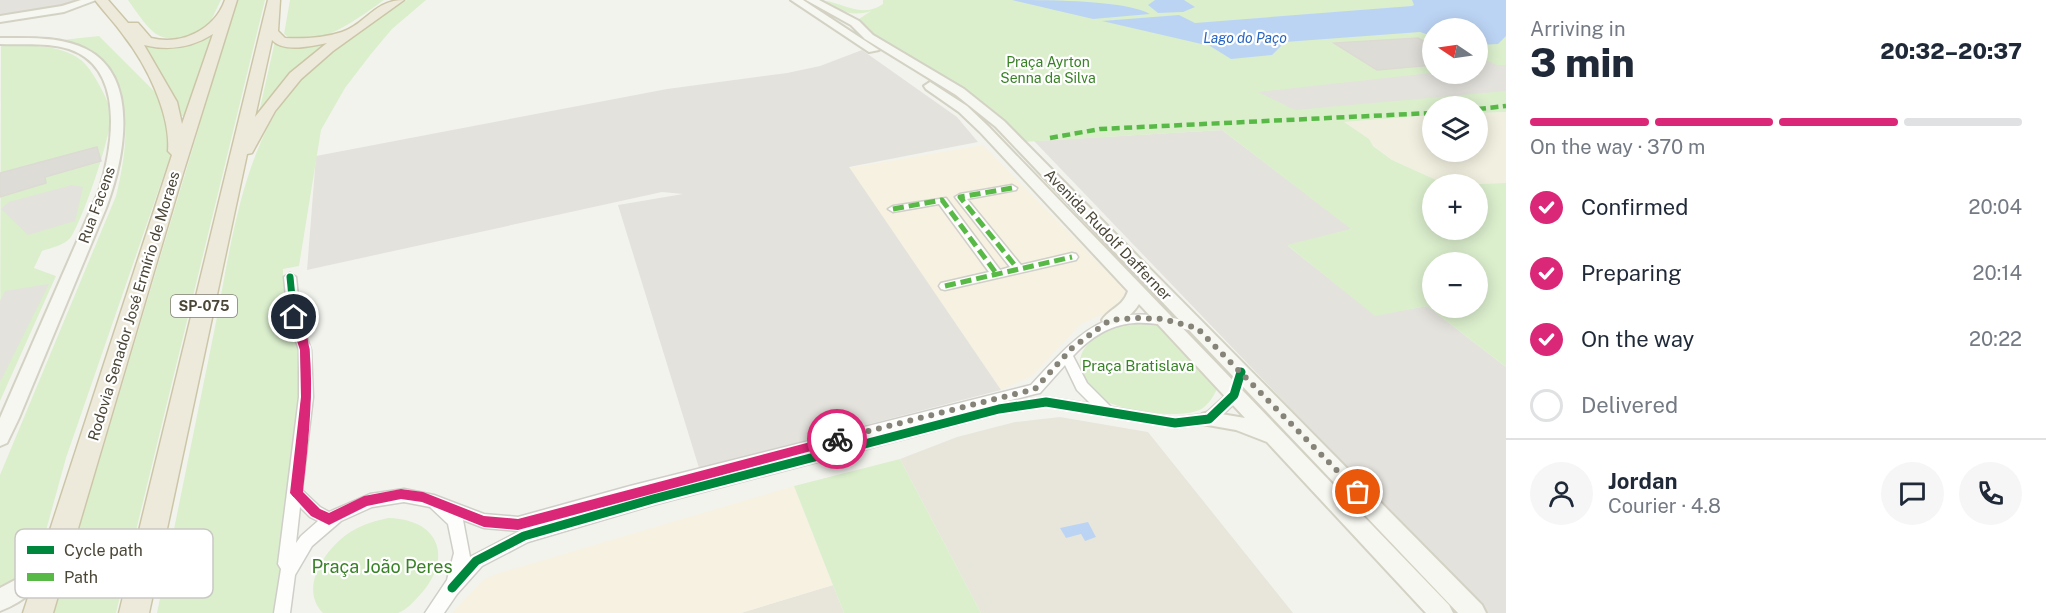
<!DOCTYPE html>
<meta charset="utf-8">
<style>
:root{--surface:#fff;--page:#f6f6f7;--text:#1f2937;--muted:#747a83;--line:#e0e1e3;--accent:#db2777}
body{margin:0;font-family:"Public Sans",sans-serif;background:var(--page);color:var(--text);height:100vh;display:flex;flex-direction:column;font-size:22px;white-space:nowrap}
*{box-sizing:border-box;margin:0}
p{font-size:20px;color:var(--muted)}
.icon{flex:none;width:33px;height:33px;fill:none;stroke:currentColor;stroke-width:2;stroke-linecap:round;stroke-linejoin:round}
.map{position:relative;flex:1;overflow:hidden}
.drawer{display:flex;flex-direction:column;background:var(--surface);width:540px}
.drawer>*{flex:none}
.needle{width:39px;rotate:283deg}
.buttons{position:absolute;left:1422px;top:18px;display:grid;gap:12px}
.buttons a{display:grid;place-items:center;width:66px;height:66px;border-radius:50%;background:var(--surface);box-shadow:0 3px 15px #0003;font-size:30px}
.pin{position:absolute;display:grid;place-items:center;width:51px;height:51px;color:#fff;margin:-26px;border:3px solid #fff;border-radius:50%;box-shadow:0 2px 6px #0007}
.courier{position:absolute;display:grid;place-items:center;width:60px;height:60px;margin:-30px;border:4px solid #db2777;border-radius:50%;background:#fff;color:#222;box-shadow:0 2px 8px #0007}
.headline em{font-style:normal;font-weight:800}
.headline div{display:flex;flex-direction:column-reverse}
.headline{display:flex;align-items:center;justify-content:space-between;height:102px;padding:0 24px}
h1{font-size:39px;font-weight:800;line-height:45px}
.bar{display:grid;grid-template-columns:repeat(4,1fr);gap:9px 6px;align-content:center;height:72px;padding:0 24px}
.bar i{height:8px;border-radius:4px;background:var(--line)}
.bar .selected{background:var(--accent)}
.bar p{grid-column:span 4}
.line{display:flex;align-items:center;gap:15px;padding:0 24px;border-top:2px solid var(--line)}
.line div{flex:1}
.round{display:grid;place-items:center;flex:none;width:63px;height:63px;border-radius:32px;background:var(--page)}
ol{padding:0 24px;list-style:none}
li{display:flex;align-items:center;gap:18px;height:66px}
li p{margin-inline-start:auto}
li .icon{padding:6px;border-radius:50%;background:var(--accent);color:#fff;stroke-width:4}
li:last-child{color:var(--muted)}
li i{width:33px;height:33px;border:3px solid var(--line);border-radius:50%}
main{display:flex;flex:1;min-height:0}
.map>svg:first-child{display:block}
</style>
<main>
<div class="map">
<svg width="1506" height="613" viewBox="0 0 1506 613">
<rect width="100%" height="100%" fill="#f3f3ee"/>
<path fill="#e8e6db" d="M1060 417 1148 432 1293 613H981L900 459 957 437 1015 422Z
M833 585 844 613H741Z"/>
<path fill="#f6f1e1" d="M983 145 1127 292 1109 312 1081 324 1032 376 1001 390 849 168Z
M794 486 833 585 741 613H452L483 580 496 574Z"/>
<path fill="#e4e2dc" d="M0 0H80L62 8 0 18Z
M862 50 957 117 978 142 849 167 1001 390 699 468 618 205 683 194 662 192 307 270 316 156 667 89 787 73 820 66Z
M1222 130 1352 229 1288 246 1375 315 1427 306 1506 367V613H1487L1034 141Z"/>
<path fill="#f1f0e0" d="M1506 112V183L1445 184 1392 160 1343 122 1432 115V152H1478V113Z"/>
<path fill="#dbefcd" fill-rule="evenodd" d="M128 0H221L207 29C160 47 156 40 128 0Z
M237 0H265L116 613H54Z
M290 0H384C361 16 311 56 284 34Z
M407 0H426L392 29 371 54 345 88 321 130 299 266 283 269V279L299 351 302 401 277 613H157C176 519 195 426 214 332 229 258 239 167 282 103 312 58 363 29 407 0Z
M817 0C841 0 859 20 883 4V0H1506V112L1478 113V106H1432V115L1344 122 1369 139 1373 146 1392 160 1445 184H1432V230H1478L1476 184 1506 183V367L1427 306 1375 316 1287 245 1351 229 1222 130 1022 142 969 96 865 29 859 19 871 11C850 18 836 9 817 0ZM1432 28H1478V74H1432ZM1432 262H1478V308H1432Z
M99 36 164 101 171 154 66 458 39 556 17 581 0 591V475L116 196C127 152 136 90 96 57 86 49 66 46 53 41Z
M211 36 184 116H181L138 43Z
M275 41 328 42 257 121Z
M1 45C27 46 59 43 81 60 91 67 111 103 111 115 111 137 83 219 71 237 65 245 51 248 42 251L34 268 56 276 0 401Z
M1129 322H1160L1219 385C1215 393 1211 402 1203 408 1184 421 1119 411 1100 398 1092 392 1088 385 1084 376 1068 346 1105 330 1129 322Z
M1260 400 1467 613H1450L1255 403Z
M900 459 981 613H844L794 486Z
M388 518C439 519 454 557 420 595 414 601 407 610 398 613 384 613 341 613 323 613 297 587 328 545 352 531 364 524 375 521 388 518Z"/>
<path fill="#e3e2dc" d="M1478 57 1497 65H1506V91L1295 110 1258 92 1432 73 1478 74Z
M72 185 83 187 75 221 28 235 1 209 9 202Z
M49 284 0 382V301L5 291Z"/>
<path fill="#bcd4f4" d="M1012 0C1047 0 1125 0 1150 14L1093 19Z
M1155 0H1184L1195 7 1183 12 1158 13 1148 5Z
M1412 0H1506V36L1498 44 1478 45V28H1432V36L1420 32 1285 42 1272 55 1231 59 1210 46 1102 21 1179 15 1195 23 1412 6 1414 5Z
M1088 522 1096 537 1085 541 1081 534 1066 538 1060 528Z"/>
<path fill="#dddcd6" stroke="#dcdad3" stroke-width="1.5" d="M1418 38 1432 46V65L1377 70 1334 43Z
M97 147 101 161 45 177 46 183 0 197V173Z"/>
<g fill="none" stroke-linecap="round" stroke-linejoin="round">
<g stroke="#cfcec8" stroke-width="3">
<path id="street" d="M1012 185 1017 188 1016 190 967 199 1021 265 1072 253 1076 254 1078 257 1076 260 945 290 941 289 939 286 941 283 989 272 939 204 893 212 888 209 893 206 946 198 1000 270 1010 267 955 197 960 194Z
M290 273 296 277 300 317 311 350 313 397 302 490 320 507 329 512 370 494 404 489 434 495 484 514 518 517 630 486 1031 385C1089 322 1111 299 1201 325L1203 328 1197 332C1145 320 1114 313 1073 356L1087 383 1111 407 1175 418 1205 414 1228 393 1236 369H1246L1248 372 1239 399 1214 423 1209 424 1175 428 1046 407 999 414 653 505 528 542 482 566 457 594 444 613H425L447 580 454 553 448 524 430 507 404 502 372 507 341 521 312 546 295 575 290 613H274L281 569 278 564 299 397V350L288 317 284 277ZM1065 365 1077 390 1091 404 1046 397 999 404 653 493 524 529 470 557 463 520 484 528 518 531 630 498 1035 394 1040 393ZM300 507 310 517 318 521 301 536 296 543Z"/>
</g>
<g stroke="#d3d2c4" stroke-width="4">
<path id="secondary" d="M81 0H96L64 12 0 22V16L62 6Z
M791 0H803L879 50 869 52Z
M806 0H819L859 21 873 35 964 89 1004 121 1482 605 1486 613H1458L996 127 956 95 865 39 851 25Z
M0 38C28 38 60 36 86 49 142 77 123 163 106 208L19 418 7 443 0 446V418L99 191C113 147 126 68 69 49 47 42 22 45 0 44Z
M930 82 967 106 988 126 1449 605 1453 613H1426L1267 442 1236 430 1202 424 1200 419 1202 414 1209 412 1245 418 1139 304C1132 315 1118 328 1104 324L1102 320C1110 308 1123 307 1128 291L980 132 959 112 926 89 924 86Z
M47 548 55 551 58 558C46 583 26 601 0 611V588L17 579 39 551Z"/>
</g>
<g stroke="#ccc6a8" stroke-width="3">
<path id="highway" d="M95 0H108L128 23H138L151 38C182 46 215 29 225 0H237L184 170 53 613H23L172 155 168 151C171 115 147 65 124 36 115 23 104 12 95 0ZM213 34 182 124 177 102 144 45C169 51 191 48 213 34Z
M268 0H280L278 31 285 38C303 39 324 38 342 32 366 24 374 0 404 0L333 51 301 79 275 111 252 153 247 154 149 613H119ZM272 40C284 53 311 46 327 43L290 73 255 117Z"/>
</g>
<use href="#street" fill="#fdfdfc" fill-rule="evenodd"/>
<use href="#secondary" fill="#f7f7f1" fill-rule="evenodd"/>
<use href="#highway" fill="#edeadb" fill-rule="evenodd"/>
<path stroke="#58b947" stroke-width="4.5" stroke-dasharray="8 4.5" stroke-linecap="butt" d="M1478 109 1506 106
M1050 138 1100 129 1432 113"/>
<path stroke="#58b947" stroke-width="5" stroke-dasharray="11 5" stroke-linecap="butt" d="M1012 188 960 197 1017 268
M893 209 942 200 996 273
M945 286 1072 257"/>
<g stroke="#fff" stroke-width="10">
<path id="cycleway-far1" d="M290 277 294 317 305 350"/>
</g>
<g stroke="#fff" stroke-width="13">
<path id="cycleway" d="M296 493 306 397 305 349
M452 588 476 561 524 536 653 499 999 409 1046 402 1175 423 1209 419 1234 395 1241 372"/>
</g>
<use href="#cycleway-far1" stroke="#00873e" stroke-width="7"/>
<use href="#cycleway" stroke="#00873e" stroke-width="9"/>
</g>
<path fill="#db2777" d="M294 313C324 328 306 461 303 492L320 509 329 513 364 496 401 489 423 492 484 516 518 519 837 435 843 439 837 444 518 530 484 527 422 502 401 499 367 506 329 525 311 516 290 493 301 397 300 350 289 317Z"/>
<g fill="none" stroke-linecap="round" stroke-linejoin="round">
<path stroke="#868378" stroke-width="6" stroke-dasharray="0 10.8" d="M837 439 1035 389 1072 348 1110 320 1138 318 1163 319 1197 328 1358 492"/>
</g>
<g text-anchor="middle" stroke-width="4.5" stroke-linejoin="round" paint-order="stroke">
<g font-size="14" font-style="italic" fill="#2865c0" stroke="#fff">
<text x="1245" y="43">Lago do Paço</text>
</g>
<g font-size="14" fill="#388226" stroke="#fff">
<text x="1048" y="67">Praça Ayrton<tspan x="1048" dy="16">Senna da Silva</tspan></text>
</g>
<rect fill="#fff" stroke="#817e74" stroke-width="1.5" x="171" y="295" width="66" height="22" rx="4.5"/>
<g font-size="14" font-weight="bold" fill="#4b4738">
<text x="204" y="311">SP-075</text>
</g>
<g font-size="15" fill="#4b4738" stroke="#fff">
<text transform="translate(97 205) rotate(-70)" y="5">Rua Facens</text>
<text transform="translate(1108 235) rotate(46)" y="5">Avenida Rudolf Dafferner</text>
<text transform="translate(134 306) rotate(-73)" y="5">Rodovia Senador José Ermírio de Moraes</text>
</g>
<g font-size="15" fill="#388226" stroke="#fff">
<text x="1138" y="371">Praça Bratislava</text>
</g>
<g font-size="18" fill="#388226" stroke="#fff">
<text x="382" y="573">Praça João Peres</text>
</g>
</g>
<rect x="15" y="529" width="198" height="69" rx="9" fill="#fff" stroke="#c9c8c3" stroke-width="1.5"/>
<rect x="27" y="546" width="27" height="8" fill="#00873e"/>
<rect x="27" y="573" width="27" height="8" fill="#58b947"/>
<g font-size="16" fill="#4b4738">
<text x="64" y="556">Cycle path</text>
<text x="64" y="583">Path</text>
</g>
</svg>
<div class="buttons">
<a><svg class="needle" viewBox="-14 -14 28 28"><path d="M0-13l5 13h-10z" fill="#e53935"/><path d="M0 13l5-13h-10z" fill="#747a83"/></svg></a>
<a><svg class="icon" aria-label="layers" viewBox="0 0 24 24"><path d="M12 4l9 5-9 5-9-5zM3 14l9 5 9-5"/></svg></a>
<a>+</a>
<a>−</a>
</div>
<div class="pin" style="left:1358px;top:492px;background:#ea580c"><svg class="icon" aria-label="bag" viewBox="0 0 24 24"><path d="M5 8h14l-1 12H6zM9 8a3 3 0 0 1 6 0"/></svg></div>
<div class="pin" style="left:294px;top:317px;background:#1f2937"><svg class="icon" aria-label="home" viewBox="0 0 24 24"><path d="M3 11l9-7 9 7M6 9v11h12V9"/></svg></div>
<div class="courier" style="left:837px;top:439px"><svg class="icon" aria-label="bike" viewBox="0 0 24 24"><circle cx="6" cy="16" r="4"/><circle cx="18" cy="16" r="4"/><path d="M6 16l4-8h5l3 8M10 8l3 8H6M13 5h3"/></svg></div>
</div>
<section class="drawer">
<div class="headline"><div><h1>3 min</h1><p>Arriving in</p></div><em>20:32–20:37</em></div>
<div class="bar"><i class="selected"></i><i class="selected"></i><i class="selected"></i><i></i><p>On the way · 370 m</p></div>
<ol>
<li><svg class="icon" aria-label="check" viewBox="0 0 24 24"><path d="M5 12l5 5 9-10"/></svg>Confirmed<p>20:04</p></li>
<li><svg class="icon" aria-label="check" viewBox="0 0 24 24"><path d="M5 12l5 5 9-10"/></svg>Preparing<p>20:14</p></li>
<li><svg class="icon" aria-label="check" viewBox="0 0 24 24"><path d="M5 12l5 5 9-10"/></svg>On the way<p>20:22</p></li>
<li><i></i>Delivered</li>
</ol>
<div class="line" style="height:108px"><a class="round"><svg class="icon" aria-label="person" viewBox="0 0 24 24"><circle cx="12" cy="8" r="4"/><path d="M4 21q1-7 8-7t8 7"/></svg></a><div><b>Jordan</b><p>Courier · 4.8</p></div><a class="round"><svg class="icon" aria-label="chat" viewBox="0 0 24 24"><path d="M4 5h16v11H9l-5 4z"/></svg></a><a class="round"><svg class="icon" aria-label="phone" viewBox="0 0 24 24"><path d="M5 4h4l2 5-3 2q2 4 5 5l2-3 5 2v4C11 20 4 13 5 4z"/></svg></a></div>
</section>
</main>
